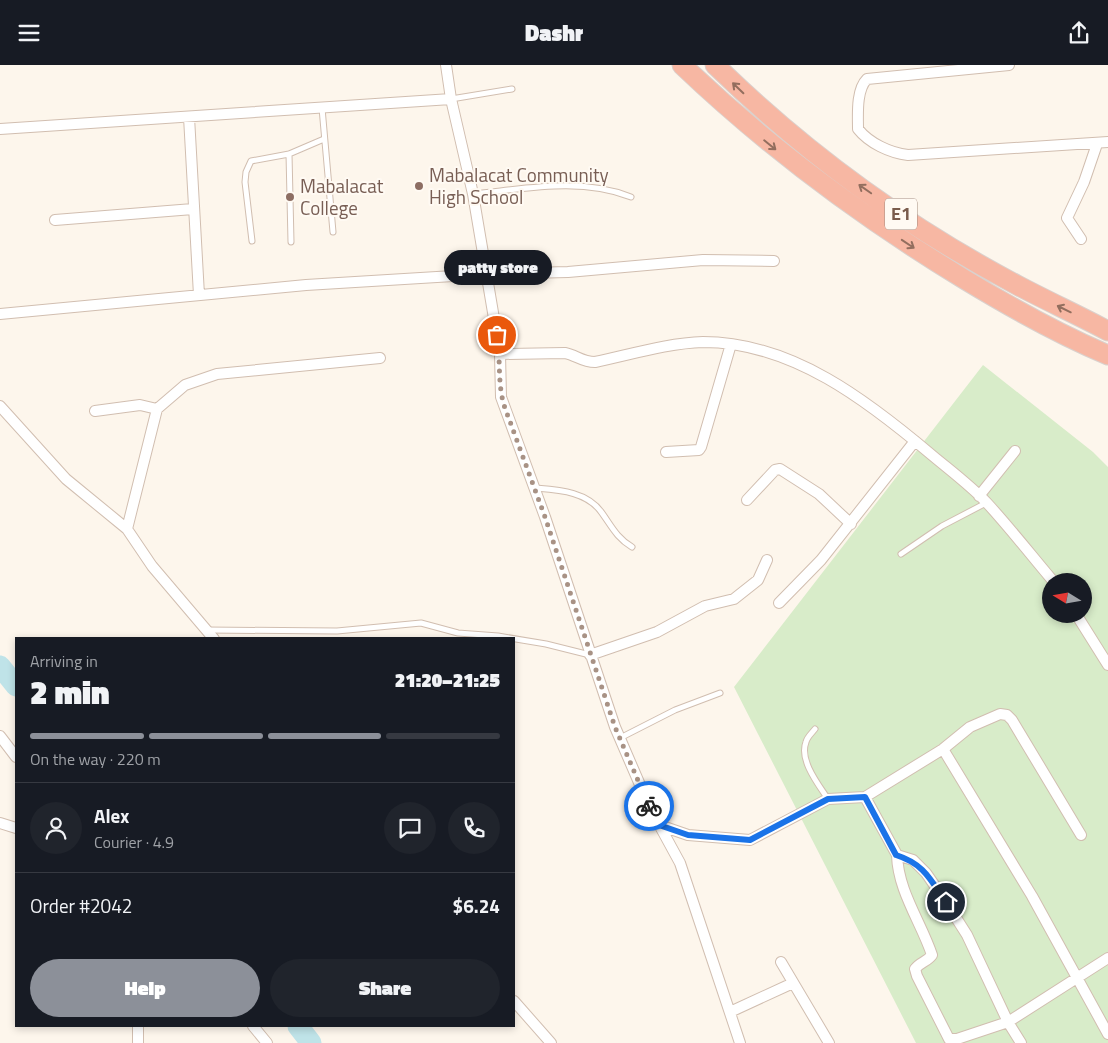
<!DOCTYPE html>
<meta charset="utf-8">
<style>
:root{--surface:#171b24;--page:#20242c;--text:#f1f3f6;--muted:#9ea1a6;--line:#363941;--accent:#8c9099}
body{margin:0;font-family:"Titillium Web",sans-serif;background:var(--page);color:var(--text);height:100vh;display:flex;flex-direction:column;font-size:19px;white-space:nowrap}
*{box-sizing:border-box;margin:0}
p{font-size:16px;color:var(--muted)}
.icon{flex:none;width:28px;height:28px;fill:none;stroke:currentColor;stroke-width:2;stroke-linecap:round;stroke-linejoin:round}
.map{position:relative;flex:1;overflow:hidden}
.sheet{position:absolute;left:15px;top:572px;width:500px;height:390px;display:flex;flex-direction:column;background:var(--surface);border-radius:0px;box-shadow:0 2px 8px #0003}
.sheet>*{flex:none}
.needle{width:32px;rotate:281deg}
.controls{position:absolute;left:1042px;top:508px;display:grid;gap:10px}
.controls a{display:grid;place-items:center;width:50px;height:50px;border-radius:50%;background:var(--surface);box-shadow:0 2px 8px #0003;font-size:25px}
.pin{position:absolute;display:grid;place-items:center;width:42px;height:42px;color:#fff;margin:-21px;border:2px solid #fff;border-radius:50%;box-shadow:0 1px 5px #0007}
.courier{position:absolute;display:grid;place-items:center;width:50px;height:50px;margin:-25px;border:4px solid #1a73e8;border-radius:50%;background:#fff;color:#222;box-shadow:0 1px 6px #0007}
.bubble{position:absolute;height:35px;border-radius:18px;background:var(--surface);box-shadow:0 2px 8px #0003;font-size:16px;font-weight:800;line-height:35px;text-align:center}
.headline em{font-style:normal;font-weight:800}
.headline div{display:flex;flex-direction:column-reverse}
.headline{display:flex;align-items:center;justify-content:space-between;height:85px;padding:0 15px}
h1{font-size:32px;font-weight:800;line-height:38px}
.bar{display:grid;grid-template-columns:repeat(4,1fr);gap:8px 5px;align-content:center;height:60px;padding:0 15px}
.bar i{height:6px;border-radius:4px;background:var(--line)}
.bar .selected{background:var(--accent)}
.bar p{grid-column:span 4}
.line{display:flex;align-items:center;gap:12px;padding:0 15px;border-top:1px solid var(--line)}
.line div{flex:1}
.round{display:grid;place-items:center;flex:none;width:52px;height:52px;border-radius:26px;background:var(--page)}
.cta{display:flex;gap:10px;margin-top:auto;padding:10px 15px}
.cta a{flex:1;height:58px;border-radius:30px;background:var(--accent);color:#fff;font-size:20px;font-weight:800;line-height:58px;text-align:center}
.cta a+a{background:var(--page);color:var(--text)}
header{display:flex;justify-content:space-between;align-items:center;height:65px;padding:0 15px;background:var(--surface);font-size:22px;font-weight:800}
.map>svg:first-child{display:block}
</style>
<header><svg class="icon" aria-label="menu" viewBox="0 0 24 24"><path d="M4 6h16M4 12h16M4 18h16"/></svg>Dashr<svg class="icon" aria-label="share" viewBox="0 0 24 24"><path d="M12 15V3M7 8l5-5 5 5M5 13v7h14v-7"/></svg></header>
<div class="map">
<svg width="1108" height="978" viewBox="0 0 1108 978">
<rect width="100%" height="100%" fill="#fdf6ec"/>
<path fill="#d8ecc9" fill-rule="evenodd" d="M983 300 1093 387 1108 402V978H916L734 622ZM1051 516H1084V549H1051Z"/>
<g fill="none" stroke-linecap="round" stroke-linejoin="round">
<path stroke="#bfe3e8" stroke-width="21" d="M0 601 16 621
M298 961 311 978"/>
<g stroke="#d1beb0" stroke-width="7">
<path id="lane" d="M451 34 512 24
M322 43 333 167
M289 89 291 177
M473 129C525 124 580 112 631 132
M252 176 245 117 246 107 251 96 289 89 324 74
M534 423C558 425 587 426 602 448 612 462 617 473 632 482
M901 489 942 461 986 438
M207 565 337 566 421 558 458 568 498 571 546 579 590 590
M815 664C812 668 807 672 806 677 799 695 818 719 828 734
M620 673 675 645 720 628"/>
</g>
<g stroke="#d1beb0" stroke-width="12">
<path id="street" d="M446 0 451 34 473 129 500 289 501 332 545 452 615 662 650 743 680 798 740 978
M1009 0 867 14C856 25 858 50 858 64 869 78 890 88 908 90L1108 77
M189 52 199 230
M0 64 451 34
M55 155 193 144
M1081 174 1067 153 1084 117 1097 79
M0 249 306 220 486 209 568 207 703 195 774 196
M500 289 565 288C576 290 582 297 595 297 629 290 668 278 703 277 792 277 868 336 933 391 951 406 971 421 987 438 1010 463 1031 490 1053 516
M0 341 66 414 127 464 152 501 214 574
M95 346 140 340 157 344
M666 387 699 385 701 382 731 279
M979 431 1015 386
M747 435 775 405 780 404 819 429 851 459
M127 464 157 344 185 320 217 309 380 293
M779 538 821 495 915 376
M1076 549 1108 600
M590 590 657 567 705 541 734 534 758 515 767 495
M0 671 16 692
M943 684 1032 831 1108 969
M865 732 897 790 913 795 926 808 946 837 967 870 1008 957 1021 978
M0 758 16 763
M659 760 688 770 750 775 828 734 865 732 943 684 970 662 1000 649 1007 650 1012 655 1081 770
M897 790C898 826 921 857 932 890 927 897 920 897 915 904L917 911 949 974H957L1008 957 1108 893
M781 897 829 978
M514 936 551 978
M730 947 793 918
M253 961 267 978
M138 978V961"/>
</g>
<g stroke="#dad1cd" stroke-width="21">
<path id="highway" d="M682 0C768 82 862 152 964 214 1010 242 1058 269 1108 290
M715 0C803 86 907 162 1017 220 1047 236 1078 250 1108 266"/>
</g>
<use href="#lane" stroke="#fff" stroke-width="5"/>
<use href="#street" stroke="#fff" stroke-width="10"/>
<use href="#highway" stroke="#f7b7a3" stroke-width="19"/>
</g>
<defs><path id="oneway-shaft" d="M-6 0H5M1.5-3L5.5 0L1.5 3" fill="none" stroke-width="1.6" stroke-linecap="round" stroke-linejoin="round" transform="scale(1.25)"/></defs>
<g stroke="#936e5e">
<use href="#oneway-shaft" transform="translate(738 23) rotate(-136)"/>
<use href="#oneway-shaft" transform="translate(770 80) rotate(39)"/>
<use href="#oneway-shaft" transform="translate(865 124) rotate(-145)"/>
<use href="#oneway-shaft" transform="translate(908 179) rotate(34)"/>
<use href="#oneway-shaft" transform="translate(1064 244) rotate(-154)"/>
</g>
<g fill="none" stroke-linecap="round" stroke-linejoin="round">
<path stroke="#a89285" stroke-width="5" stroke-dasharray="0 9" d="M497 270C501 295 497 320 505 343L545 452 615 662 649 741"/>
<path stroke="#1a73e8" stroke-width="6" d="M649 741 659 760 688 770 750 775 828 734 865 732 896 790C924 799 930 814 946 837"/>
</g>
<g fill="#8d6e63" stroke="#fffaf3" stroke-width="2">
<circle cx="419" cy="121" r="5"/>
<circle cx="290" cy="132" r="5"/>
</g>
<g text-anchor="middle" stroke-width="4" stroke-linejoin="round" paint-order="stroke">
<rect fill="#fffaf3" stroke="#a28b7f" stroke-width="1" x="885" y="133.5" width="32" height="31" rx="4"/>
<g font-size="18" font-weight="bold" fill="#7a5c4d">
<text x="901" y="155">E1</text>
</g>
<g font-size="19" fill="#785e54" stroke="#fffaf3" text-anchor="start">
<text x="429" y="117">Mabalacat Community<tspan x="429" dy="22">High School</tspan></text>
<text x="300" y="128">Mabalacat<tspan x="300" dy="22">College</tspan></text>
</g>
</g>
</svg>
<div class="controls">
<a><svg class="needle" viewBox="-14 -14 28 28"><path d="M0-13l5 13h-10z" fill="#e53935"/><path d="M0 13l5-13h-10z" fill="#9ea1a6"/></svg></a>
</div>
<div class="pin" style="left:497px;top:270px;background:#ea580c"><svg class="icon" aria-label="bag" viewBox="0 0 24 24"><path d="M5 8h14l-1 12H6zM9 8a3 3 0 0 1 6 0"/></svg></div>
<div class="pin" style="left:946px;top:837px;background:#1f2937"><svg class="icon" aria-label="home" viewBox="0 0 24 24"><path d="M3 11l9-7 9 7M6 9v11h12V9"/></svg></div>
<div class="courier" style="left:649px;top:741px"><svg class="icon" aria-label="bike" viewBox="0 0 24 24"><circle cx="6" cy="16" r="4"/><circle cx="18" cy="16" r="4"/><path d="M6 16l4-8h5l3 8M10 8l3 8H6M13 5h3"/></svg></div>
<div class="bubble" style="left:444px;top:185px;width:108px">patty store</div>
<section class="sheet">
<div class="headline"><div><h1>2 min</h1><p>Arriving in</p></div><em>21:20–21:25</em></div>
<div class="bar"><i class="selected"></i><i class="selected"></i><i class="selected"></i><i></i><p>On the way · 220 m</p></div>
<div class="line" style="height:90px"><a class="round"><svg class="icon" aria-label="person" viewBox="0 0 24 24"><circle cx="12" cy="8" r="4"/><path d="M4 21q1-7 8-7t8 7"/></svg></a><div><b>Alex</b><p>Courier · 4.9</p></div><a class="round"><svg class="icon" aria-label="chat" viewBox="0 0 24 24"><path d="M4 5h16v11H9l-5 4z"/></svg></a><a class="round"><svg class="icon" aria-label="phone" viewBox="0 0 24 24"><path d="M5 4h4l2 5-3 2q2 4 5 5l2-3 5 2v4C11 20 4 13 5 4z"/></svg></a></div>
<div class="line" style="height:65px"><div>Order #2042</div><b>$6.24</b></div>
<div class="cta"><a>Help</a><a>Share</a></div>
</section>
</div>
